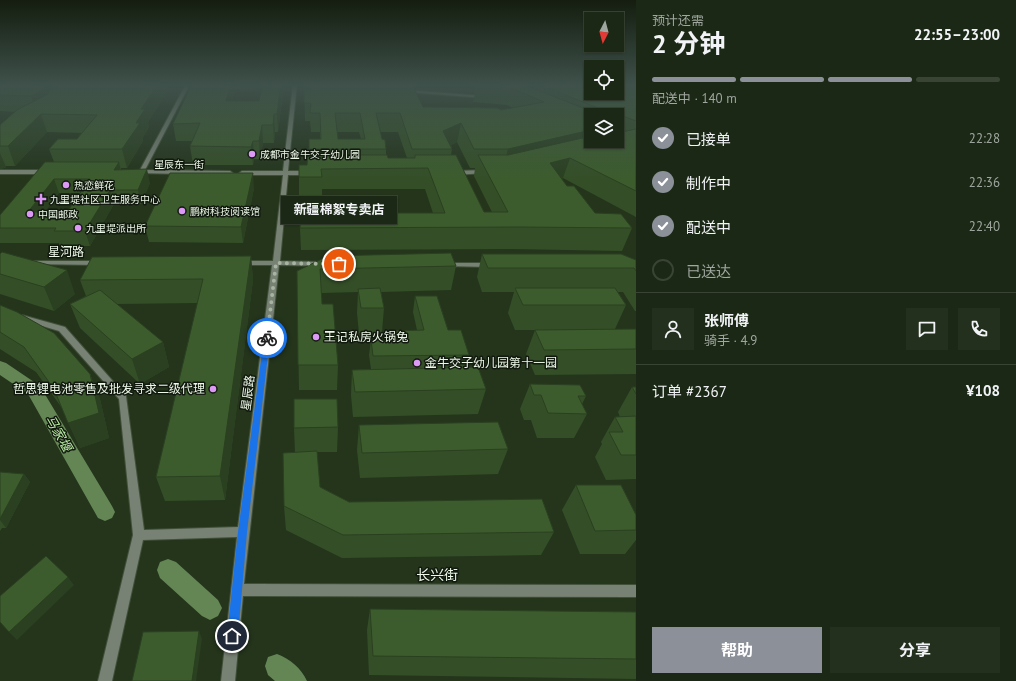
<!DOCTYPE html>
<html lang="zh">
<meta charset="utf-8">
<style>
:root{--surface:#1b2815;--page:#24301e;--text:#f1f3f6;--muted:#a0a6a0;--line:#394434;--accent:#8c9099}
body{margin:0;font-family:"PT Sans","Noto Sans SC",sans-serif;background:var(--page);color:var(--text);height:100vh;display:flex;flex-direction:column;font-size:15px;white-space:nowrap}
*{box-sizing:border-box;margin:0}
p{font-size:13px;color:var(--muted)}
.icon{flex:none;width:22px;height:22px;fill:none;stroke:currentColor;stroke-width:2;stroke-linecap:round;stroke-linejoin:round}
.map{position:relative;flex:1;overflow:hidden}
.side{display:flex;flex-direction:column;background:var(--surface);width:380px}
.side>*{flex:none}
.needle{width:26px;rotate:186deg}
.tools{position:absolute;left:584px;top:12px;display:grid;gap:8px}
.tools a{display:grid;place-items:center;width:40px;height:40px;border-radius:0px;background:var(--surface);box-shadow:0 1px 3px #0004,0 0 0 1px var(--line);font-size:20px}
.pin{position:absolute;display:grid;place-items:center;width:34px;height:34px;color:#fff;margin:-17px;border:2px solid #fff;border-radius:50%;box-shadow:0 1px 4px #0007}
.courier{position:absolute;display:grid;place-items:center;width:40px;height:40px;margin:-20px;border:3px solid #1a73e8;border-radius:50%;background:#fff;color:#222;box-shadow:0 1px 5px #0007}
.bubble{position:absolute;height:28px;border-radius:0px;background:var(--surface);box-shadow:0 1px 3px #0004,0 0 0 1px var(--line);font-size:13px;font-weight:700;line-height:28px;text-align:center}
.summary em{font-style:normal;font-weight:700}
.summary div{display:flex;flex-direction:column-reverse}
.summary{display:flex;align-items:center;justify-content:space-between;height:68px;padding:0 16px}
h1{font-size:26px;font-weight:700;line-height:30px}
.bar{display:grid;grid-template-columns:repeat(4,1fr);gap:6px 4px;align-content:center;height:48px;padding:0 16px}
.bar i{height:5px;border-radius:3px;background:var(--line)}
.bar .active{background:var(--accent)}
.bar p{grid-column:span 4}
.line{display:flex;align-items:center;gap:10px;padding:0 16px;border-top:1px solid var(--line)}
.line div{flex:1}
.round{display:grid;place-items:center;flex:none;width:42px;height:42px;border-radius:0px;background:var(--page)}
ol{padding:0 16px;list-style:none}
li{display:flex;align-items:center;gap:12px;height:44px}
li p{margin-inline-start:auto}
li .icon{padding:4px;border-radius:50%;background:var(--accent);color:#fff;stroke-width:4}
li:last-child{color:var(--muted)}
li i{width:22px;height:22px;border:2px solid var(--line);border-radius:50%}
.primary-button{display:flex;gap:8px;margin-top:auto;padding:8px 16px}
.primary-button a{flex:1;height:46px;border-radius:0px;background:var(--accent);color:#fff;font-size:16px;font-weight:700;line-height:46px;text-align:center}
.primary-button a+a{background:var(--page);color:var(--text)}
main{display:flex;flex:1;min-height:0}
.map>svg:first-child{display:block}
</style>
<main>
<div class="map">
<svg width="636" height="681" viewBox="0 0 636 681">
<rect width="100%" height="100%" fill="#24351c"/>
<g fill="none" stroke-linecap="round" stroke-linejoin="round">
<path fill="#648655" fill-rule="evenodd" d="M0 361 6 363 40 386 112 506 115 512 112 518 105 521 98 518 28 394 0 375Z
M168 559 176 562 218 600 222 608 218 616 210 620 202 616 160 578 157 570 160 562Z
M277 654C290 659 301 668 307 681H275L268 675 265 666 268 657Z"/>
<g stroke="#405039" stroke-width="2">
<path id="street" d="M186 84H190L145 170 230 171 233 173 230 175 136 173V171L140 170Z
M293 84H297L288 171H308L311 173 308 175H288L280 261 323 262 326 264 323 266 279 265 244 584 636 585V597L243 596 235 681H221L237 537 143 540 112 681H98L133 535 119 399 59 331 19 319 18 317 22 315 65 327 126 396 144 530 238 527 272 265H241L238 263 241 261H273L283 175H242L239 173 242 171H283Z
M406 90 484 96 486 97 484 98 405 92Z
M0 170H46L49 172 46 174H0Z
M484 170 486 171V173L454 175 451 173 454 171Z
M29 261H99L102 263 99 265 27 264V262Z
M445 263H489L492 265 489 267 443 266V264Z"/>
</g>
<use href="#street" fill="#778174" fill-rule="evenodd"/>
</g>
<path fill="#344f27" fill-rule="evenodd" d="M0 84H48L50 89 51 86 49 84H175V86H171L148 122 149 127 143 137V141L127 168H121V170L150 183 141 204H114L90 246H60L59 243H0V215L54 162 49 149 77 139 82 133 47 132 15 166H5L6 167 4 168 0 169V125L15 112 0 111ZM59 193H80L67 212H44Z
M192 84H284L278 132H275L274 143H263L260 159H254L253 165H193L190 146 193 141H176L173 124ZM235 89H262L259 101H232Z
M304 84 423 107 501 110 513 108 507 105 473 102 475 93H474V86L454 84H517L534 89 535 84H636V217L563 178 561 179 567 186 595 213 632 228 622 251 513 249 301 250 300 228 301 198H299V165H307L309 155V149L320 139V132H311L310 121H305ZM591 115H617V141H591ZM337 132H359L361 139H338ZM380 132H398L407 158H388L386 155V149L382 139ZM457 142 470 168H475L474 176 492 212H484L451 155 452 149 451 145ZM322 189H425L433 213H326L322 198Z
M254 188 243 243 149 242 145 226Z
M0 254 75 294 54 311 0 294Z
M482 254 636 260V311H635L623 292H618L626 305 615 329H636V374L535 375 526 354 535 330H515L508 313 514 292H482L477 277Z
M251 256 253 280 225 500 165 501 156 477 198 303 117 304 163 342 169 367 140 384 80 328 70 304 86 296 80 280Z
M328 256 456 266 451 290 381 292 384 308 382 332 359 333 357 313 358 292 322 293V304L338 365 337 390H299L297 271Z
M415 296 448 330 469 355 466 367 486 389 478 414 353 417 351 395 352 370 371 369 369 355 371 340 390 339 391 331 417 330 413 312Z
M0 305 90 374 100 399 109 438 80 448 62 408 36 372 0 349Z
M530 384 586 396 582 404 587 414 574 438H537L531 420H524L520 409Z
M632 387H636V479L606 480 595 457 602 444 601 442 615 417H620L618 412Z
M359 425 508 449 498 474 360 478 357 450Z
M338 427 337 452H317L320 487 349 502 554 532 541 555 342 558 286 530 284 506 295 453 294 428Z
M0 472 24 474 30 482 6 528H2L0 531Z
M576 485 636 515V540L625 554H580L562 510Z
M370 609 636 612V679L369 675 367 630Z"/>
<path fill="#2a4020" d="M44 84H48L51 94 37 114 31 96Z
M158 84H170L171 86 148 122 149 127 143 137V141L127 168 122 149 136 123 141 109Z
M231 84H235V89L228 118 226 101Z
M281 84H284L278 132 277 114Z
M41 114 47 132 15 166 8 146Z
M274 114 275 132 274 143 273 125Z
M461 123 457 142 443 149V131Z
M262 125 263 143 260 159 259 141Z
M591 130V141L592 148 503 168 508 149Z
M253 141 254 159 253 165 251 147Z
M0 153 6 167 4 168 0 169Z
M570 158 563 178 544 183 550 163Z
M119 162 122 176 114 170Z
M147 169 150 183 141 204 138 190Z
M253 173 254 188 243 243 241 227Z
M54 179 59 193 34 227 28 212Z
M110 190 114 204 90 246 85 231Z
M251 256 253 280 225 500 220 476Z
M67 270 75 294 54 311 44 287Z
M163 342 169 367 140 384 132 359Z
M90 374 100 399 109 438 80 448 68 423Z
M24 474 30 482 6 528 0 520V519Z
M68 577 74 585 17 640 9 632Z
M199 631 202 639 196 681H192Z"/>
<path fill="#3c5c2d" stroke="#2a4020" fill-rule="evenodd" d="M0 84H44L42 90 31 96 0 95Z
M51 84H158L141 109H145L136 123H140L122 149H49L58 139H77L97 115 41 114 8 146H0V125L17 110 48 94Z
M192 84H231L226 101H259L263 84H281L277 114H274L273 125H262L259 141H253L251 147 190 146 200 123 173 124Z
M304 84H412L423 107 497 108 501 110 544 102 511 88 477 85V84H517L525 85 598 114V108L538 84H591V93H617V84H629L636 87V121L607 110 605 115H591V130L508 149H474L461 123 443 131 452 149H412L400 113H376L382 139 385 140 386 149H309V139H321L320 113H310L311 103H304ZM335 113H360L365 139H338Z
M636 129V191L570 158 550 163 567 186H574L595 213 621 214 632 228 520 227 300 228 301 198H326V213H445L428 168 321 169 322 177H299V165H307L308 155H387L388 158H415V155H456L484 212H508L478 155H508L591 136V141H617V133Z
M45 162H119L114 170 147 169 138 190H110L85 231H54L56 228H0V215ZM54 179H90L67 212H28Z
M170 173H253L241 227 145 226Z
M2 252 67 270 44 287 0 274V254Z
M451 253 456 266 320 269 322 304H333L338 365H298L297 271 328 256Z
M482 254H621L636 260V271L634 268H488Z
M251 256 220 476 156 477 203 279 80 280 92 257Z
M380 288 384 308H361L358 289Z
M515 288H615L626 305H523Z
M100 290 163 342 132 359 70 304Z
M415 296H437L448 330H461L469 355 373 356 371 340 392 339 391 331 424 330Z
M0 305 17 312 54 333 90 374 99 413 68 423 54 389 24 347 0 332Z
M636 329V349L544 350 535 330Z
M478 367 486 389 355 392 352 370Z
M530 384 580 385 586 396H578L587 414 548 413 541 395H534Z
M632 387H636V394Z
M294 399H337L338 427 294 428Z
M636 416V455H621L609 432H623L615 417Z
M498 422 508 449 362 453 359 425Z
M317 451 320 487 349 502 542 499 554 532 343 535 284 506 283 453Z
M0 472 24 474 0 519Z
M576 485H621L636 515V530L595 531Z
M46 556 68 577 9 632 0 622V596Z
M370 609 636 612V659L373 656Z
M199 631 192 681H132L143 632Z"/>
<linearGradient id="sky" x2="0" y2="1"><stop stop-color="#141d0f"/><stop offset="0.47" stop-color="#3f514b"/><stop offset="1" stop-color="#3f514b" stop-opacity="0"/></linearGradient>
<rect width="636" height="180" fill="url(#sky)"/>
<path fill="#1a73e8" d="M267 336 270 338 247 532 238 636 236 639 232 641 229 639 227 636 238 532 264 338Z"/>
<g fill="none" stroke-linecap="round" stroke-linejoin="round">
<path stroke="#a7b4a1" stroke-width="4" stroke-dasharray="0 7.2" d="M267 338 276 263 339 264"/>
</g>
<g fill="#dc99f5" stroke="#121a0f" stroke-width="1.5">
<circle cx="252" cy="154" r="4"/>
<circle cx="66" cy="185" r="4"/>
<path d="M39 193h4v4h4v4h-4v4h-4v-4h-4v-4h4z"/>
<circle cx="182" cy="211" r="4"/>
<circle cx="30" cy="214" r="4"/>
<circle cx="78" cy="228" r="4"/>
<circle cx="316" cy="337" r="4"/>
<circle cx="417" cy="363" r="4"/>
<circle cx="213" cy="389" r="4"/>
</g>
<g text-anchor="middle" stroke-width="3" stroke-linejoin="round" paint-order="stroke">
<g font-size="10" fill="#edf8e8" stroke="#121a0f" text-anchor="start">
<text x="260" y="158">成都市金牛交子幼儿园</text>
<text x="74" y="189">热恋鲜花</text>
<text x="50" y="203">九里堤社区卫生服务中心</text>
<text x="190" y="215">鹏树科技阅读馆</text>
<text x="38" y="218">中国邮政</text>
<text x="86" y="232">九里堤派出所</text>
</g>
<g font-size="10" fill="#edf8e8" stroke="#121a0f">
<text x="179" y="168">星辰东一街</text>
</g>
<g font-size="12" fill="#edf8e8" stroke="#121a0f">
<text x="66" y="256">星河路</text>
<text transform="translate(248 393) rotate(-83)" y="4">星辰路</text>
</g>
<g font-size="12" fill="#edf8e8" stroke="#121a0f" text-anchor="start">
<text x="324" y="341">王记私房火锅兔</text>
<text x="425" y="367">金牛交子幼儿园第十一园</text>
<text x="205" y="393" text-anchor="end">哲思锂电池零售及批发寻求二级代理</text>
</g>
<g font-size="13" font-style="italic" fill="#bef1a7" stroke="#121a0f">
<text transform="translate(59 433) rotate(60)" y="5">马家堰</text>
</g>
<g font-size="14" fill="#edf8e8" stroke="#121a0f">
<text x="437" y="580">长兴街</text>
</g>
</g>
</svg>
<div class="tools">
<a><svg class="needle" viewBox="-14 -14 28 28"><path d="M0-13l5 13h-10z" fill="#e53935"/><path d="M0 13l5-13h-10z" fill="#a0a6a0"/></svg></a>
<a><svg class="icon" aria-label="locate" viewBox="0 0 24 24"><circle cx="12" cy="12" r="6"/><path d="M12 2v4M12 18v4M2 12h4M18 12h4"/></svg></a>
<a><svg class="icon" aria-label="layers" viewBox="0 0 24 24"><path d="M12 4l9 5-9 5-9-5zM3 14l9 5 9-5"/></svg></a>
</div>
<div class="pin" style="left:339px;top:264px;background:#ea580c"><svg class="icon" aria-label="bag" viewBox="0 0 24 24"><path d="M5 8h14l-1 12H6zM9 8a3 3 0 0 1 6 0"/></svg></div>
<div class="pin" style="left:232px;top:636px;background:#1f2937"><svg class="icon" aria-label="home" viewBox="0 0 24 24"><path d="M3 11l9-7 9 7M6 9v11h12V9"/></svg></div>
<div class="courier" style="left:267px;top:338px"><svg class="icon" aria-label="bike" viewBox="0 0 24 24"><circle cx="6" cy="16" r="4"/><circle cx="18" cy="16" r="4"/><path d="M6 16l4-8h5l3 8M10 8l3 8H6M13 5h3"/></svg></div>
<div class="bubble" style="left:281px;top:196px;width:116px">新疆棉絮专卖店</div>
</div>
<section class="side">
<div class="summary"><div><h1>2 分钟</h1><p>预计还需</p></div><em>22:55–23:00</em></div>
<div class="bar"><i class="active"></i><i class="active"></i><i class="active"></i><i></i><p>配送中 · 140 m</p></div>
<ol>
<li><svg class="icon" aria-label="check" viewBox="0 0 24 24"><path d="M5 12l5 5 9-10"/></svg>已接单<p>22:28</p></li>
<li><svg class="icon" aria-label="check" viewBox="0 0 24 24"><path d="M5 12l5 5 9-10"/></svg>制作中<p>22:36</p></li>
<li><svg class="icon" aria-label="check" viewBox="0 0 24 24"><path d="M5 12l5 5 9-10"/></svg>配送中<p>22:40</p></li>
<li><i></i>已送达</li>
</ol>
<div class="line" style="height:72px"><a class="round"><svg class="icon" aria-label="person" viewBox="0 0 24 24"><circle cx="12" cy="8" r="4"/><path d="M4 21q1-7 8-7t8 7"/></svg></a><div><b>张师傅</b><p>骑手 · 4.9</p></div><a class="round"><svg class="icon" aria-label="chat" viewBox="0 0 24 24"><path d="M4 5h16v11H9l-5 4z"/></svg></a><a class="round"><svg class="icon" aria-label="phone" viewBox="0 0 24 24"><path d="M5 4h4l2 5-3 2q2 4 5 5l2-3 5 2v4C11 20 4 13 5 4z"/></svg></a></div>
<div class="line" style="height:52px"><div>订单 #2367</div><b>¥108</b></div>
<div class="primary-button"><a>帮助</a><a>分享</a></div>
</section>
</main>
